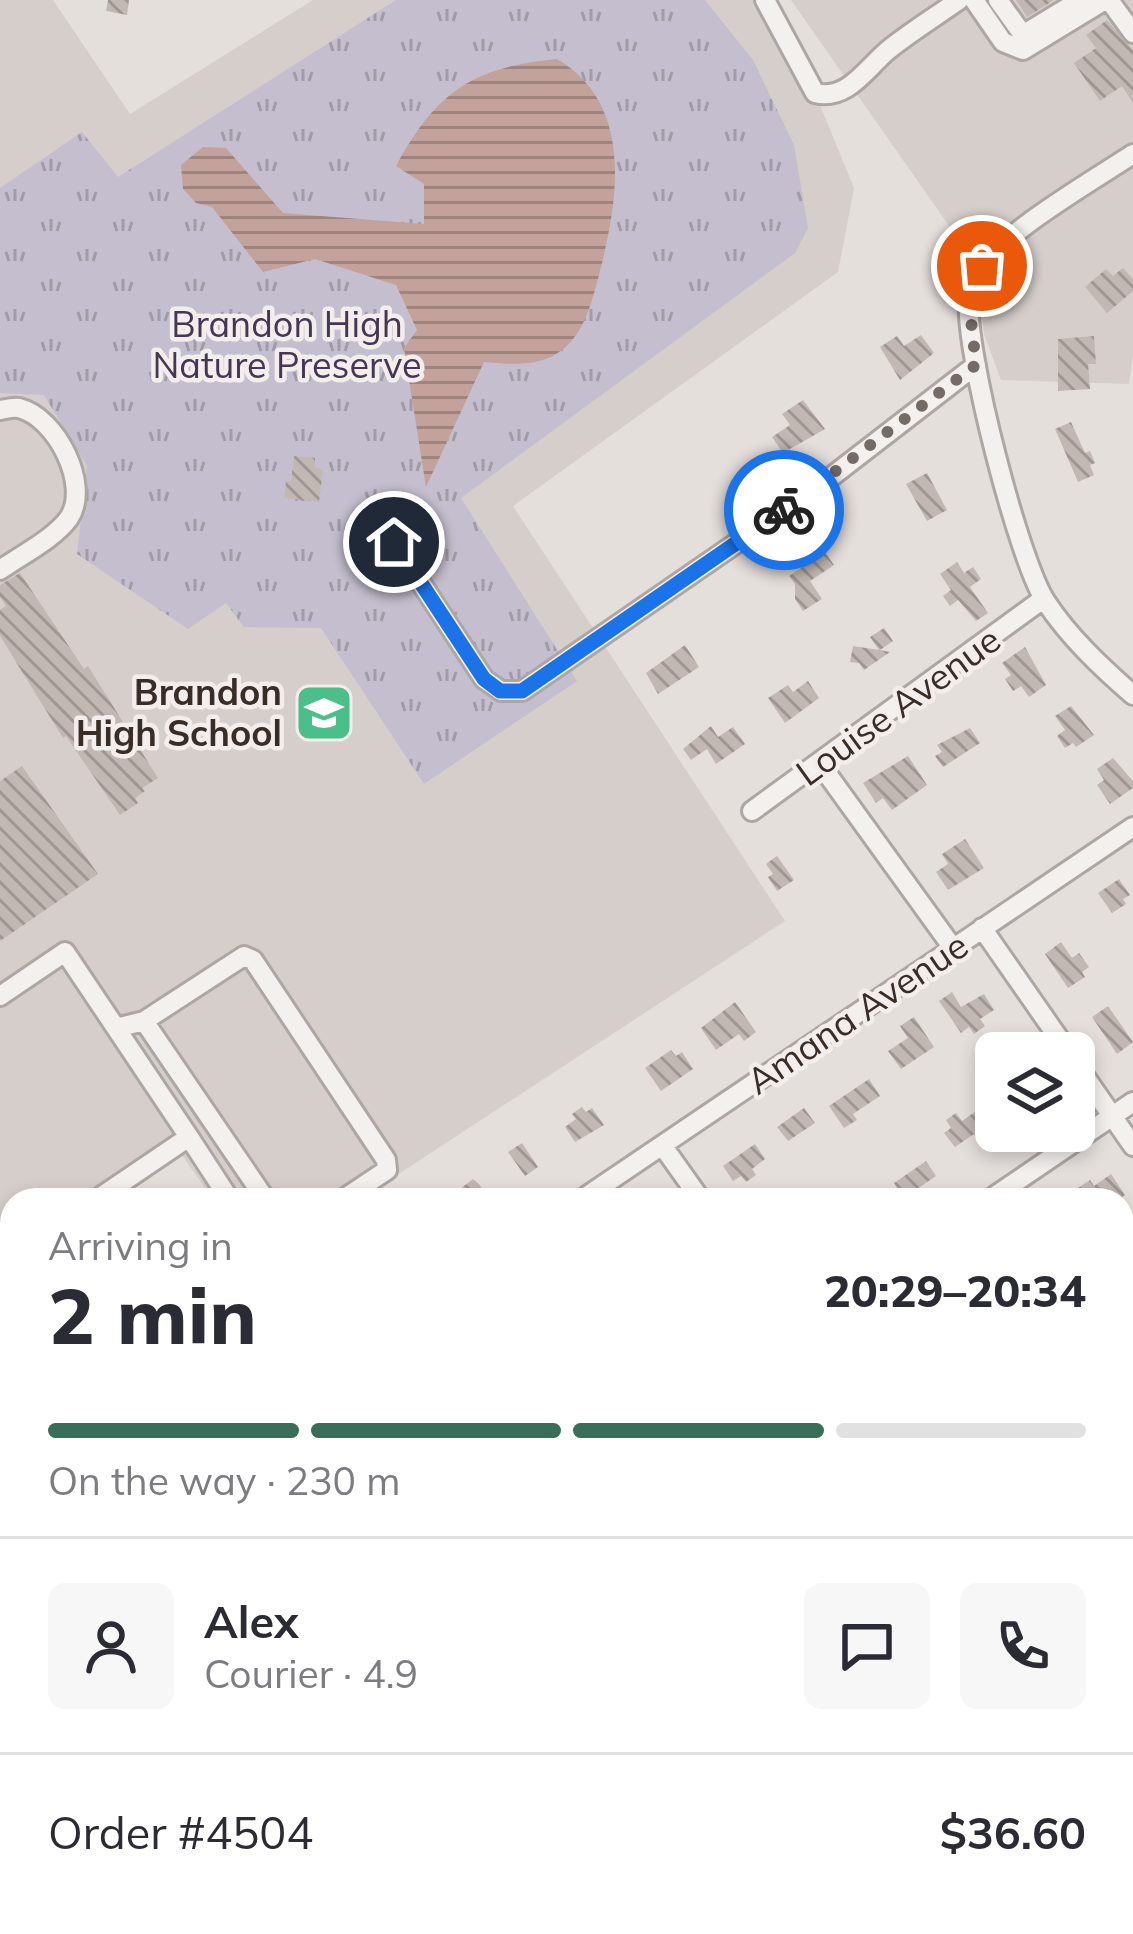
<!DOCTYPE html>
<meta charset="utf-8">
<style>
:root{--surface:#fff;--page:#f7f7f7;--text:#2b2b33;--muted:#7c7c81;--line:#e1e1e2;--accent:#396e5a}
body{margin:0;font-family:Mulish,sans-serif;background:var(--page);color:var(--text);height:100vh;display:flex;flex-direction:column;font-size:45px;white-space:nowrap}
*{box-sizing:border-box;margin:0}
p{font-size:39px;color:var(--muted)}
.icon{flex:none;width:66px;height:66px;fill:none;stroke:currentColor;stroke-width:2;stroke-linecap:round;stroke-linejoin:round}
.map{position:relative;flex:1;overflow:hidden}
.panel{position:absolute;left:0px;top:1188px;width:1134px;height:747px;display:flex;flex-direction:column;background:var(--surface);border-radius:36px 36px 0 0;box-shadow:0 6px 18px #0003}
.panel>*{flex:none}
.fabs{position:absolute;left:975px;top:1032px;display:grid;gap:24px}
.fabs a{display:grid;place-items:center;width:120px;height:120px;border-radius:18px;background:var(--surface);box-shadow:0 6px 18px #0003;font-size:60px}
.pin{position:absolute;display:grid;place-items:center;width:102px;height:102px;color:#fff;margin:-51px;border:6px solid #fff;border-radius:50%;box-shadow:0 3px 12px #0007}
.courier{position:absolute;display:grid;place-items:center;width:120px;height:120px;margin:-60px;border:9px solid #1a73e8;border-radius:50%;background:#fff;color:#222;box-shadow:0 3px 15px #0007}
.head em{font-style:normal;font-weight:800}
.head div{display:flex;flex-direction:column-reverse}
.head{display:flex;align-items:center;justify-content:space-between;height:204px;padding:0 48px}
h1{font-size:78px;font-weight:800;line-height:90px}
.bar{display:grid;grid-template-columns:repeat(4,1fr);gap:18px 12px;align-content:center;height:144px;padding:0 48px}
.bar i{height:15px;border-radius:9px;background:var(--line)}
.bar .on{background:var(--accent)}
.bar p{grid-column:span 4}
.line{display:flex;align-items:center;gap:30px;padding:0 48px;border-top:3px solid var(--line)}
.line div{flex:1}
.round{display:grid;place-items:center;flex:none;width:126px;height:126px;border-radius:18px;background:var(--page)}
.map>svg:first-child{display:block}
</style>
<div class="map">
<svg width="1133" height="1934" viewBox="0 0 1133 1934">
<defs>
<pattern id="park-tufts" width="24" height="20" patternUnits="userSpaceOnUse" patternTransform="scale(3)"><rect width="24" height="20" fill="#c5bece"/><path d="M3 7l-1-3M5 7V3M7 7l1-3M15 17l-1-3M17 17v-4M19 17l1-3" fill="none" stroke="#a19ba7"/></pattern>
<pattern id="water-rules" width="6" height="5" patternUnits="userSpaceOnUse" patternTransform="scale(3)"><rect width="6" height="5" fill="#c2a29a"/><path d="M0 2.5h6" fill="none" stroke="#9f847e"/></pattern>
<pattern id="building-back-hatch" width="6" height="6" patternUnits="userSpaceOnUse" patternTransform="scale(3)"><rect width="6" height="6" fill="#c1b8b4"/><path d="M-1 5l2 2M0 0l6 6M5-1l2 2" fill="none" stroke="#9e9692"/></pattern>
</defs>
<rect width="100%" height="100%" fill="#e5dfdc"/>
<path fill="#d5ceca" d="M0 0H53L130 114 313 0H755L799 54 854 188 838 272 513 506 785 921 359 1200H213L182 1155 115 1200H12V1268L0 1276Z
M791 0H1133V144L1005 232 975 263Z
M1133 164V355L1129 384 1001 380 984 334 980 295 990 269 1015 244Z"/>
<path fill="url(#park-tufts)" d="M396 0H705L753 60 794 145 808 228 795 253 461 498 577 681 424 784 321 628 244 627 226 603 188 629 77 554 87 466 44 395 0 393V188L82 132 118 177Z"/>
<path fill="url(#water-rules)" d="M557 59C635 105 618 201 599 275 591 304 584 337 556 354 535 367 506 364 484 362L426 487 404 348 417 330 396 285 315 259 263 272 212 207 196 203 183 189 181 165 203 147 226 148 283 213 424 224V184L396 166C436 92 473 67 557 59Z"/>
<path fill="url(#building-back-hatch)" d="M108 0H129L127 15 106 11Z
M1016 0H1054L1027 17Z
M1107 20 1133 50V103L1122 86 1100 101 1074 63 1096 48 1086 35Z
M1123 268 1133 279V291L1107 313 1085 287 1106 269 1113 276Z
M921 335 934 353 900 380 880 347 897 336 904 346Z
M1094 336 1096 364H1088L1090 389 1058 391V339Z
M803 400 825 429 783 453 772 437 790 425 782 414Z
M1071 422 1085 453 1090 451 1095 463 1090 465 1094 475 1078 482 1055 429Z
M294 456 315 458V468L323 469 319 502 284 498 286 481H291Z
M927 473 947 510 927 521 906 484Z
M825 552 834 565 810 581 822 599 803 611 795 599V584L789 576Z
M957 562 964 573 973 567 981 579 970 587 988 613 976 621 958 600 950 606 943 596 951 590 940 574Z
M20 573 84 669 88 666 158 778 142 788 145 791 135 798 138 803 120 815 66 736 63 738 0 636V610L6 606 0 597V585Z
M884 628 893 641 880 650 890 652 864 670 859 663 850 662 853 646 879 650 870 637Z
M685 645 699 667 658 694 646 673Z
M1025 647 1046 685 1029 697 1021 686 1013 691 1005 679 1011 675 1002 663Z
M808 681 819 698 785 723 768 698 788 685 793 692Z
M1071 706 1094 735 1076 747 1073 743 1065 748 1057 736 1065 730 1055 716Z
M711 726 718 737 733 727 745 744 716 764 707 749 691 760 683 749Z
M970 728 980 743 943 767 935 756 942 752 937 745Z
M908 756 927 785 892 810 883 798 876 803 863 783Z
M1113 758 1133 781V788L1110 804 1097 785 1104 780 1097 769Z
M22 766 98 874 0 941V781Z
M965 839 984 868 948 890 936 872 948 864 942 854Z
M777 856 794 880 777 891 768 877 773 874 766 864Z
M1119 879 1130 895 1123 899 1126 904 1112 913 1098 893Z
M1061 942 1072 958 1079 953 1089 967 1082 972 1085 977 1068 988 1045 954Z
M952 992 961 1007 984 994 994 1010 980 1019 985 1026 974 1034 969 1027 961 1033 939 1001Z
M735 1002 756 1032 744 1041 739 1034 716 1050 701 1028Z
M1108 1006 1133 1042 1117 1054 1092 1017Z
M914 1017 934 1047 901 1069 888 1051 908 1038 900 1026Z
M671 1050 676 1056 682 1052 693 1069 661 1091 645 1068Z
M869 1079 880 1096 853 1114 857 1120 844 1128 829 1106Z
M582 1107 586 1112 592 1108 604 1125 575 1142 565 1127 576 1119 572 1114Z
M804 1108 815 1123 788 1141 777 1127Z
M979 1109 998 1137 983 1147 974 1134 955 1147 944 1133 951 1128 946 1120 956 1113 962 1121Z
M522 1143 538 1167 525 1176 508 1152Z
M755 1144 765 1159 752 1169 756 1175 746 1182 741 1176 733 1181 723 1166Z
M926 1161 936 1176 904 1198 894 1183Z
M1111 1174 1125 1195 1118 1200H1086L1078 1188 1090 1180 1094 1186Z
M473 1179 479 1184 490 1200H467L460 1189Z
M12 1313V1365L0 1347V1318Z"/>
<g fill="none" stroke-linecap="round" stroke-linejoin="round">
<g stroke="#aea6a2" stroke-width="24">
<path id="minor" d="M765 0 815 93C847 101 866 69 887 51 909 33 935 17 959 0
M974 0 1003 42 1023 50 1105 0
M998 0 1021 32 1026 33 1080 0
M1109 0 1133 33
M1133 154C1097 178 1000 234 981 269 977 278 970 293 969 303 965 351 1019 562 1046 602 1069 637 1101 667 1133 695
M0 410C6 409 13 407 19 408 56 417 91 485 69 518 54 539 21 555 0 570
M394 542 484 679 501 691H522L822 484 976 365
M820 764 953 948
M752 811 1043 599
M982 928 1069 1053
M0 996 65 952 189 1137 96 1200
M144 1021 266 1200
M116 1028 144 1021 244 956 253 960 386 1160 387 1170 342 1200
M1074 1061 1133 1146
M189 1137 230 1200
M662 1145 701 1200
M581 1200 1133 827
M989 1200 1133 1102
M0 1265 12 1257
M0 1305 12 1297
M1122 1328 1133 1320
M0 1447 12 1439
M1122 1463 1133 1479
M0 1554 12 1572
M1122 1667 1133 1659
M0 1871 12 1863
M259 1923 266 1934
M335 1923 343 1934
M839 1923 846 1934
M39 1934 54 1923
M728 1934 744 1923"/>
</g>
<use href="#minor" stroke="#f3f0ee" stroke-width="18"/>
</g>
<g fill="none" stroke-linecap="round" stroke-linejoin="round">
<path stroke="#756b66" stroke-width="12" stroke-dasharray="0 21.6" d="M784 510 976 365 969 302 982 266"/>
<path stroke="#1a73e8" stroke-width="15" d="M394 542 484 679 500 691H522L784 510"/>
</g>
<defs>
<g id="school-square" transform="scale(3)"><rect x="-9" y="-9" width="18" height="18" rx="4" fill="#4bbf8a" stroke="#f3edeb"/><path d="M0-5L7-2L0 1L-7-2ZM-4 1L0 2.5L4 1V4Q0 6-4 4Z" fill="#fff"/></g>
</defs>
<g fill-rule="evenodd">
<use href="#school-square" x="324" y="713"/>
</g>
<g text-anchor="middle" stroke-width="9" stroke-linejoin="round" paint-order="stroke">
<g font-size="36" fill="#453654" stroke="#f3edeb">
<text x="287" y="337">Brandon High<tspan x="287" dy="41">Nature Preserve</tspan></text>
</g>
<g font-size="36" font-weight="bold" fill="#392d27" stroke="#f3edeb" text-anchor="end">
<text x="282" y="705">Brandon<tspan x="282" dy="41">High School</tspan></text>
</g>
<g font-size="36" fill="#392d27" stroke="#f3edeb">
<text transform="translate(898 706) rotate(-36)" y="13">Louise Avenue</text>
<text transform="translate(857 1013) rotate(-34)" y="13">Amana Avenue</text>
</g>
</g>
</svg>
<div class="fabs">
<a><svg class="icon" aria-label="layers" viewBox="0 0 24 24"><path d="M12 4l9 5-9 5-9-5zM3 14l9 5 9-5"/></svg></a>
</div>
<div class="pin" style="left:982px;top:266px;background:#ea580c"><svg class="icon" aria-label="bag" viewBox="0 0 24 24"><path d="M5 8h14l-1 12H6zM9 8a3 3 0 0 1 6 0"/></svg></div>
<div class="pin" style="left:394px;top:542px;background:#1f2937"><svg class="icon" aria-label="home" viewBox="0 0 24 24"><path d="M3 11l9-7 9 7M6 9v11h12V9"/></svg></div>
<div class="courier" style="left:784px;top:510px"><svg class="icon" aria-label="bike" viewBox="0 0 24 24"><circle cx="6" cy="16" r="4"/><circle cx="18" cy="16" r="4"/><path d="M6 16l4-8h5l3 8M10 8l3 8H6M13 5h3"/></svg></div>
<section class="panel">
<div class="head"><div><h1>2 min</h1><p>Arriving in</p></div><em>20:29–20:34</em></div>
<div class="bar"><i class="on"></i><i class="on"></i><i class="on"></i><i></i><p>On the way · 230 m</p></div>
<div class="line" style="height:216px"><a class="round"><svg class="icon" aria-label="person" viewBox="0 0 24 24"><circle cx="12" cy="8" r="4"/><path d="M4 21q1-7 8-7t8 7"/></svg></a><div><b>Alex</b><p>Courier · 4.9</p></div><a class="round"><svg class="icon" aria-label="chat" viewBox="0 0 24 24"><path d="M4 5h16v11H9l-5 4z"/></svg></a><a class="round"><svg class="icon" aria-label="phone" viewBox="0 0 24 24"><path d="M5 4h4l2 5-3 2q2 4 5 5l2-3 5 2v4C11 20 4 13 5 4z"/></svg></a></div>
<div class="line" style="height:156px"><div>Order #4504</div><b>$36.60</b></div>
</section>
</div>
